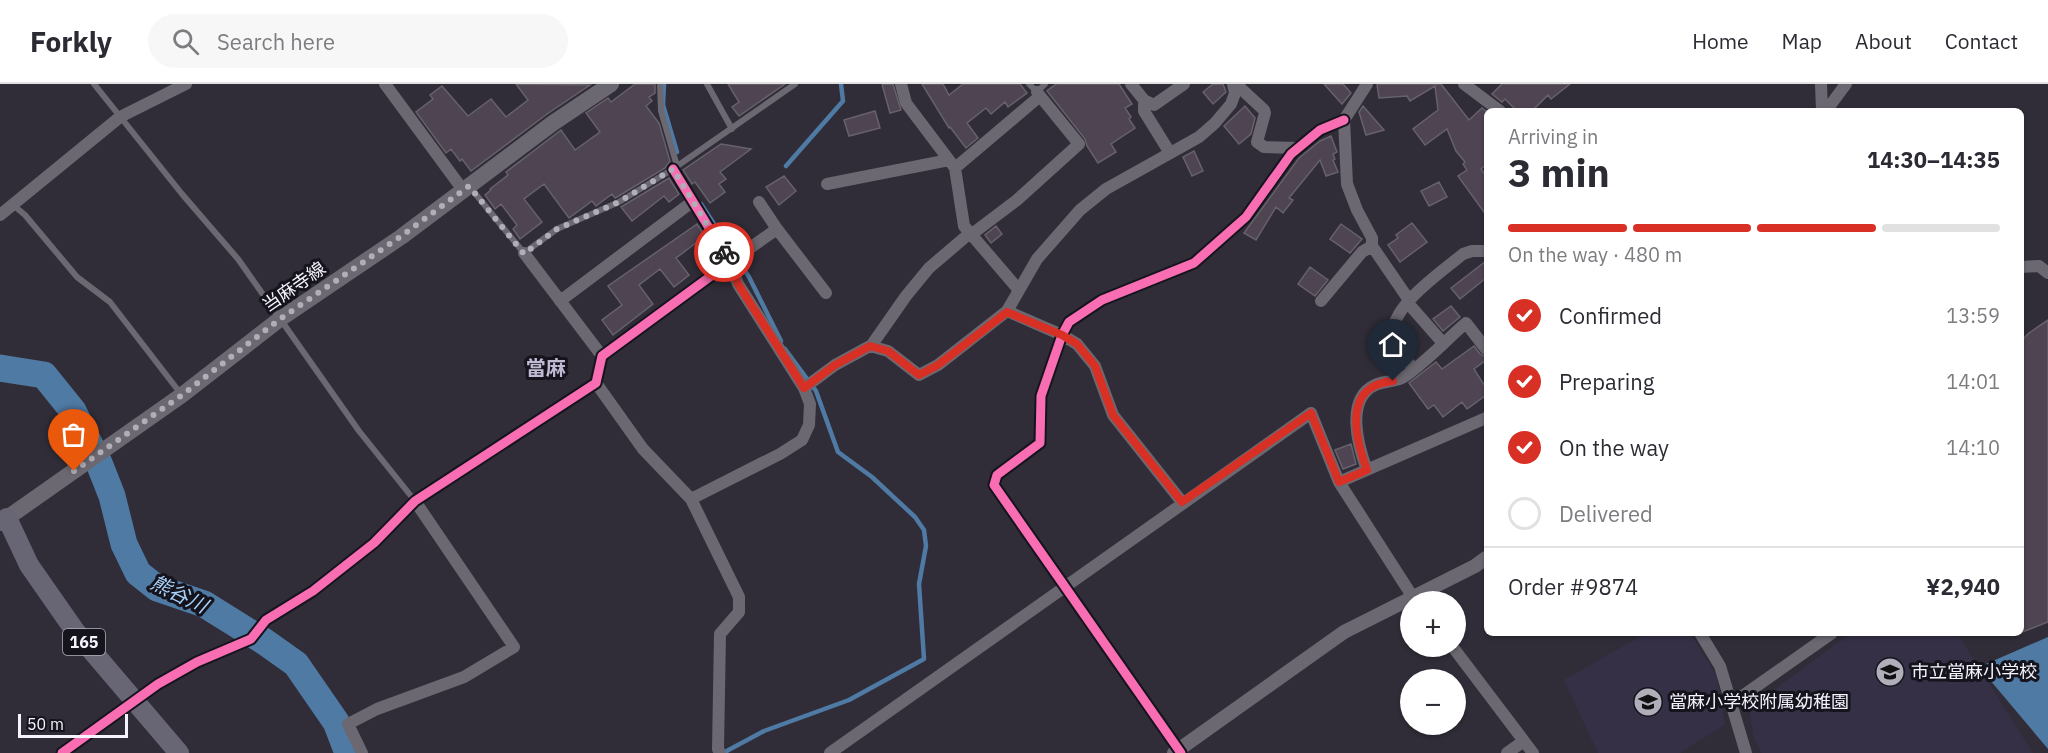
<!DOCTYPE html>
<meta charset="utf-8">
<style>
:root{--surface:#fff;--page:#f7f7f7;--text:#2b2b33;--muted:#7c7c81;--line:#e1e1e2;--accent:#d93025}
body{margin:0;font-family:"IBM Plex Sans","Noto Sans JP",sans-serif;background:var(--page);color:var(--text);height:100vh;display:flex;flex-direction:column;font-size:22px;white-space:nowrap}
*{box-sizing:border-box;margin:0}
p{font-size:20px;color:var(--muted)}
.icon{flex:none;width:33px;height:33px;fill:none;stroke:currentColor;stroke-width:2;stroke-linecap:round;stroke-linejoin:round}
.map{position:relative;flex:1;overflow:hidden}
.panel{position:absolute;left:1484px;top:24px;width:540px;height:528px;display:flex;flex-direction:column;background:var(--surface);border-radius:9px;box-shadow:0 2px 4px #0004}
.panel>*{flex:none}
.buttons{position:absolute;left:1400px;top:507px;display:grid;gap:12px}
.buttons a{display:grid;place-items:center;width:66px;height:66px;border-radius:50%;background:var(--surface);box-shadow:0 2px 4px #0004;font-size:30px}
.scale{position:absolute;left:18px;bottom:15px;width:110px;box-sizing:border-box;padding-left:6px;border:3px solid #f5f3fd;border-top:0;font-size:16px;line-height:21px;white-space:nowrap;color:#f5f3fd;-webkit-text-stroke:4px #15131c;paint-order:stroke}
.pin{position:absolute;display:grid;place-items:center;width:51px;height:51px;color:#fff;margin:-62px -26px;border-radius:50% 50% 50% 0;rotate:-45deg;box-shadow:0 0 6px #0007}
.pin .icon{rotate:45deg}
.courier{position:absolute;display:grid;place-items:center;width:60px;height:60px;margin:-30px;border:4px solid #d93025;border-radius:50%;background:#fff;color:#222;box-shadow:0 2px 8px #0007}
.overview em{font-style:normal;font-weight:800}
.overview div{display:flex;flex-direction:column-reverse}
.overview{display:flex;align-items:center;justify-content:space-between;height:102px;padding:0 24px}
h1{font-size:39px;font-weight:800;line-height:45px}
.bar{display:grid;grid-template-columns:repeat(4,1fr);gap:9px 6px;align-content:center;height:72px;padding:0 24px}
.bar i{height:8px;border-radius:4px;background:var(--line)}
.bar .selected{background:var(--accent)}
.bar p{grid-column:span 4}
.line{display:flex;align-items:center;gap:15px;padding:0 24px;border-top:2px solid var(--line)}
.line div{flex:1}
ol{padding:0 24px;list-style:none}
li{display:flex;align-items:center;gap:18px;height:66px}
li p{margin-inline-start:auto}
li .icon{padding:6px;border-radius:50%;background:var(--accent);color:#fff;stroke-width:4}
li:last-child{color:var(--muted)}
li i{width:33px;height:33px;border:3px solid var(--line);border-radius:50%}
header{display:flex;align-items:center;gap:36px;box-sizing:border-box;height:84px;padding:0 30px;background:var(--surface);border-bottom:2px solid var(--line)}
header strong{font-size:28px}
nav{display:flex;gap:33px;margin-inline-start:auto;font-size:21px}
.search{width:420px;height:54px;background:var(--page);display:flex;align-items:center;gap:15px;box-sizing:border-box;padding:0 21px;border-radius:33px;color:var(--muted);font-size:22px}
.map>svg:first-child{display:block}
</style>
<header>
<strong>Forkly</strong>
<div class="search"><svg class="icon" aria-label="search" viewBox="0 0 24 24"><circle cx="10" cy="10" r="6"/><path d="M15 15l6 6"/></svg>Search here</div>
<nav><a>Home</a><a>Map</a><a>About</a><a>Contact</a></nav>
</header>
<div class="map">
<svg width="2048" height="669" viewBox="0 0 2048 669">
<rect width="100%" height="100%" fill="#302d38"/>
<path fill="#363047" d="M1646 549H1690L1716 591 1725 640 1680 669H1598L1564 596Z
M1847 549H1957L2033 669H1762L1754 655 1749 624 1847 552Z"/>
<path fill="#4e7aa4" d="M2048 553V665L1979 583Z"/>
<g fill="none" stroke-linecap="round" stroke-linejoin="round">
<path stroke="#4e7aa4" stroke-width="4.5" d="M664 0 663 21 677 68
M786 82 843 17 841 0
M701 120 749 193 781 257
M723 669 764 647 849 616 924 575 919 500 926 462 924 446 915 433 872 393 838 368 816 307 785 265"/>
<path stroke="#4e7aa4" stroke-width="27" d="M0 284 44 291 73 327 99 379 112 412 124 460 138 489 157 504 204 520 265 558 296 580 336 638 348 669"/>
</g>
<path fill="#4e4452" stroke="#66616b" stroke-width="1.5" d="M516 0 590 1 547 30 471 87 462 75 460 77 451 65 446 69 416 28 433 15 430 11 442 2 468 32 491 15 506 33 528 16Z
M635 0H655V9L649 13 652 17 646 22 659 39 670 77 665 84 617 113 615 114 612 110 596 122 592 117 569 134 544 100 524 115 542 138 520 155 513 145 517 141 501 120 495 125 485 111 491 106 490 105 508 91 506 88 561 46 575 66 600 48 586 29 608 14 611 18Z
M728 0H785L739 32 732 23 739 18Z
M882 0H893L901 26 890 29Z
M922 0H943L949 11 963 0H1020L1027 9 1008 23 1005 18 991 30 986 24 967 39 978 54 966 64 950 43 949 44Z
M1056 0H1119L1132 20 1125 24 1131 33 1129 35 1135 44 1111 60 1116 68 1098 79 1087 62 1085 55 1047 7Z
M1213 0H1223L1226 8 1213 20 1203 8Z
M1324 0H1343L1351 9 1342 20Z
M1377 0H1441L1469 36 1482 24 1486 27V81L1481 85 1486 92V131L1458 92 1467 86 1463 80 1465 78 1456 67 1447 45 1425 61 1413 45 1438 26 1435 2 1410 17 1407 12 1379 14Z
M1502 0H1570L1551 15 1548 11 1532 27H1517L1505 15 1502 18 1492 10Z
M1245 22 1255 34 1251 50 1239 60 1224 42Z
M1363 22 1384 46 1366 51 1359 28Z
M875 27 880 44 849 52 844 36Z
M1331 52 1337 68 1333 70 1335 75 1333 76 1338 88 1326 92 1320 76 1289 114 1293 116 1283 129 1276 123 1256 156 1244 149 1299 74 1320 57Z
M721 60 751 65 720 88 726 95 719 100 725 108 710 119 695 98 692 100 683 86Z
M1194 67 1203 87 1192 92 1183 73Z
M784 92 796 107 779 121 766 103Z
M669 94 679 110 669 118 664 112 632 137 621 123Z
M1439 98 1447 113 1429 122 1421 107Z
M1412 139 1427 158 1400 178 1388 161 1398 154 1396 151Z
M697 140 705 152 676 174 689 191 674 203 660 185 639 201 653 220 613 251 602 236 622 221 608 202Z
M1341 140 1362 155 1350 169 1330 155Z
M996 142 1002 150 991 159 985 151Z
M1486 177V194L1460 215 1451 204Z
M1310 183 1328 196 1315 212 1298 200Z
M1451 222 1460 233 1443 247 1433 235Z
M2048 236V538L2020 549V258L2029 249Z
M1474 262 1480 270 1486 273V276L1474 285 1486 304V311L1467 325 1462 318 1443 333 1434 321 1428 325 1409 299 1436 278 1442 285Z
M1351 360 1356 380 1343 385 1335 366Z"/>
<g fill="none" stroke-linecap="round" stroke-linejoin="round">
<path stroke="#6b6871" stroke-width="6" d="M94 0 182 110 238 175 359 347 415 417
M660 0 661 27 677 82
M707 0 732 45
M1029 0 1037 8 1045 0
M469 102 524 169 557 145 619 118 673 85 795 0
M13 121 25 131 77 193 110 218 181 310"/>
<path stroke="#6b6871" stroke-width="12" d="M385 0 463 106
M901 0 906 19 955 84 964 142 1018 205
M1131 0 1144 16 1154 21 1184 0
M1236 0 1264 26 1265 29 1257 58 1264 63 1298 64
M1367 0 1344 36 1347 100 1357 126 1372 154V162L1409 216
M1464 0 1500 27
M1821 0 1822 27
M1144 16V27L1170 69
M1826 27 1846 0
M955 84 1040 12 1037 8
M827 100 949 76
M759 118 777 145
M0 131 120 33 186 0
M972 150 1017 116 1079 60 1040 12
M524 169 602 272
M2020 183 2039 182 2048 189
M560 217 692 118
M1321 217 1362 168 1372 162
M1407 218 1443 259
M1007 227 1062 251 1077 260 1095 282 1113 331 1182 418
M871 262 906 212 929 184 970 149
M1413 286C1407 275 1395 261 1394 248 1391 222 1444 186 1463 170L1472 167H1486
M596 299 643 365 691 415 739 513V528L720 550 718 665 720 669
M804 304 738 200 730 178 777 145 826 209
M1367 386C1358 362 1345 315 1375 301 1384 297 1394 298 1402 294 1421 283 1448 254 1466 239L1486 265
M1339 398 1486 334
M691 415 780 370 802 356 809 341 810 320 804 304 835 281 870 262 888 267 919 291 938 281 1007 227 1037 175 1080 126 1106 105 1199 53 1215 39 1231 20 1235 9 1233 0
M1700 549 1720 582 1746 669
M1452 562 1533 669
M1731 620 1832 549
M62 669 158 600 197 578 251 555 266 536 313 507 374 459 415 417 596 299 602 272 730 178 673 85
M362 669 348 640 377 625 464 593 514 563 415 417
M830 669 1311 329 1339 398 1416 518
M1181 669 994 401 997 391 1040 359 1041 312 1062 251 1069 238 1102 216 1194 179 1246 133 1291 70 1320 46 1344 36
M1507 669 1524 657"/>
<path stroke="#6b6871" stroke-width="14" d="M1174 669 1344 548 1475 482 1486 474"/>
<path stroke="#6b6871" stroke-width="16" d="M0 439 182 311 280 235 401 153 553 39 611 0"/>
<path stroke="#686675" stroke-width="20" d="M7 434 29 481 75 547 179 669"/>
<g stroke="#15131c" stroke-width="13">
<path id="cycleway" d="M62 669 158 600 197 578 251 555 266 536 313 507 374 459 415 417 596 299 602 272 730 178 673 85
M1181 669 994 401 997 391 1040 359 1041 312 1062 251 1069 238 1102 216 1194 179 1246 133 1291 70 1320 46 1344 36"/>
</g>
<use href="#cycleway" stroke="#f96db3" stroke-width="9"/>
</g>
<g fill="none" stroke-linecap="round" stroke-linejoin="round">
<path stroke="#b0aeb8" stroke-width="6" stroke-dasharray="0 10.8" d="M74 387 182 311 280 235 400 153 469 102 524 170 557 145 619 118 673 85 724 168"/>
<path stroke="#d93025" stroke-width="8" d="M724 168 730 178 738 200 804 304 835 281 870 262 888 267 919 291 938 281 1007 228 1062 251 1077 260 1095 282 1113 331 1182 418 1311 329 1339 398 1367 386C1358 362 1345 317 1374 302 1380 299 1386 298 1393 297"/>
</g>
<defs>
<g id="school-disc" transform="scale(1.5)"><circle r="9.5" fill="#b0aeb8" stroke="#15131c"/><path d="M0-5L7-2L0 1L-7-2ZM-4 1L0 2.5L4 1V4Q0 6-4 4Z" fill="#111"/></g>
</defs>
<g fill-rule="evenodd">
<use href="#school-disc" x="1890" y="588"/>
<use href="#school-disc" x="1648" y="618"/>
</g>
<g text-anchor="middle" stroke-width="6" stroke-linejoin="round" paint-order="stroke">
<rect fill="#15131c" stroke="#b2b0ba" stroke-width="1.5" x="63" y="545" width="42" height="26" rx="4.5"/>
<g font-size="16" font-weight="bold" fill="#f5f3fd">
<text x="84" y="564">165</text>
</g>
<g font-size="18" fill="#f5f3fd" stroke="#15131c">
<text transform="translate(294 203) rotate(-35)" y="6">当麻寺線</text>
</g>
<g font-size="18" fill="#f5f3fd" stroke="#15131c" text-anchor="start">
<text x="1911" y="594">市立當麻小学校</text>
<text x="1669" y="624">當麻小学校附属幼稚園</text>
</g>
<g font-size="20" font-weight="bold" fill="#c1bad3" stroke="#15131c">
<text x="546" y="291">當麻</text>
</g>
<g font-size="20" font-style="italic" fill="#a7d1f8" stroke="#15131c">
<text transform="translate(179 510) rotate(26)" y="7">熊谷川</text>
</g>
</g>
</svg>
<div class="buttons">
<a>+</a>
<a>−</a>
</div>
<div class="scale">50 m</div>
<div class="pin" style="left:74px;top:387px;background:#ea580c"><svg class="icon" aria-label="bag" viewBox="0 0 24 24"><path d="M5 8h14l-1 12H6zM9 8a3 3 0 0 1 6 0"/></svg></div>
<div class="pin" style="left:1393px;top:297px;background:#1f2937"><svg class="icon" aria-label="home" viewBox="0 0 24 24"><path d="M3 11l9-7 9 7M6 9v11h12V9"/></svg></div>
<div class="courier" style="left:724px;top:168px"><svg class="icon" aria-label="bike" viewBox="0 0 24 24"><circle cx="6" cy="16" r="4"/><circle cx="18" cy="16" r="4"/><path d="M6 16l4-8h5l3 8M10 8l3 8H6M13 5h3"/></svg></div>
<section class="panel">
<div class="overview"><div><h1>3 min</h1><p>Arriving in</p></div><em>14:30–14:35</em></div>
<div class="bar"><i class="selected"></i><i class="selected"></i><i class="selected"></i><i></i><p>On the way · 480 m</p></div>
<ol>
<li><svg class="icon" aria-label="check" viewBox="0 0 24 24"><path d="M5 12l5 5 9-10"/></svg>Confirmed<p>13:59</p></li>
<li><svg class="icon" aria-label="check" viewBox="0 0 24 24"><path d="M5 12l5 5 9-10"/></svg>Preparing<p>14:01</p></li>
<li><svg class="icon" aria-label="check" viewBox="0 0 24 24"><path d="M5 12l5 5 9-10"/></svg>On the way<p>14:10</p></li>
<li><i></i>Delivered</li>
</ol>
<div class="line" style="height:78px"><div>Order #9874</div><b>¥2,940</b></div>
</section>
</div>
